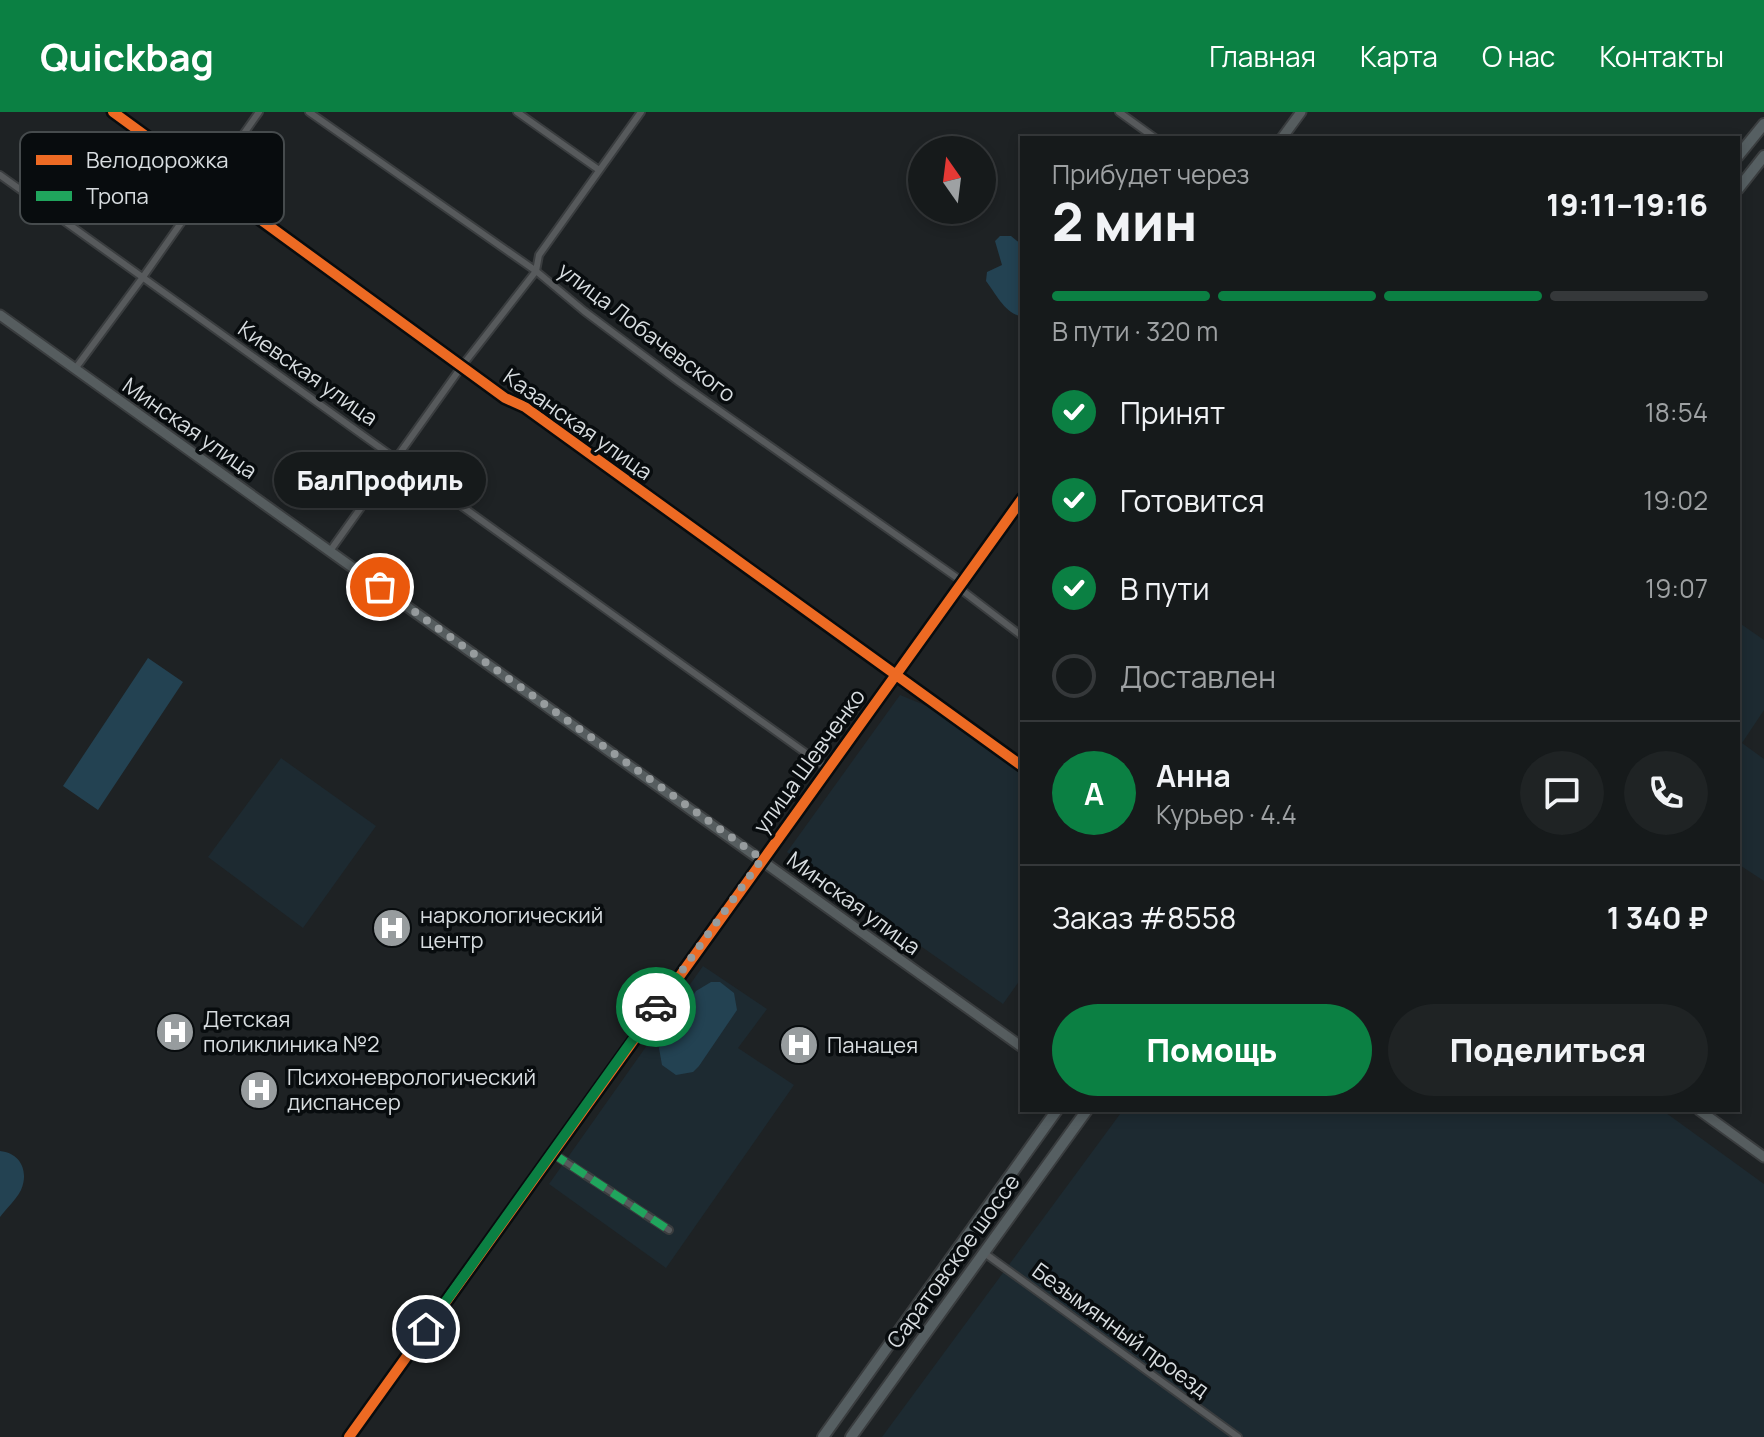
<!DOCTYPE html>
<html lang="ru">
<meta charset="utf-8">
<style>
:root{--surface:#161a1b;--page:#1f2324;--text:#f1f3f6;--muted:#9ea1a3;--line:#35383a;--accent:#0b8043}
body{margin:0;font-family:Manrope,sans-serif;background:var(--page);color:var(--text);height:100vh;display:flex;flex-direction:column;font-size:30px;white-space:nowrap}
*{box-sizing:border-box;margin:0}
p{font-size:26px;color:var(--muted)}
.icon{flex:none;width:44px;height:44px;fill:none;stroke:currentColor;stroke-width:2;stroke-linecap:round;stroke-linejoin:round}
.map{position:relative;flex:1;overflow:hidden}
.panel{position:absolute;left:1020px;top:24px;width:720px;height:976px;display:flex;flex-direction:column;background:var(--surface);border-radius:0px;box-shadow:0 4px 12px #0003,0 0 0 2px var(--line)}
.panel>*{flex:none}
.needle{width:52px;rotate:346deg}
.tools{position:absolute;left:908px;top:24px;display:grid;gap:16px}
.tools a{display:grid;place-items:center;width:88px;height:88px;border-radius:50%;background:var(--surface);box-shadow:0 4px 12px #0003,0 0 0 2px var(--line);font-size:40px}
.pin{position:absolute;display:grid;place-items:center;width:68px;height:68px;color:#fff;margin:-34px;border:4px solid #fff;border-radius:50%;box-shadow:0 2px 8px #0007}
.courier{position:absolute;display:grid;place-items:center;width:80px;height:80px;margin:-40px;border:6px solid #0b8043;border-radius:50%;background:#fff;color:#222;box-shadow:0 2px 10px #0007}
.bubble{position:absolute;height:56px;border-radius:28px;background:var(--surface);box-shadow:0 4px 12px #0003,0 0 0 2px var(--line);font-size:26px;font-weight:800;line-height:56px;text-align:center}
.headline em{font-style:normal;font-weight:800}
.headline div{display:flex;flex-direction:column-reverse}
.headline{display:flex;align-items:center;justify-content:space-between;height:136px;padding:0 32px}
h1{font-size:52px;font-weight:800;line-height:60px}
.bar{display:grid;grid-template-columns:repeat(4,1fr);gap:12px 8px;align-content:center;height:96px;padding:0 32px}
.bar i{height:10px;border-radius:6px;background:var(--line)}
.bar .selected{background:var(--accent)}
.bar p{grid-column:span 4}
.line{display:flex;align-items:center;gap:20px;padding:0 32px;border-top:2px solid var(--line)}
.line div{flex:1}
.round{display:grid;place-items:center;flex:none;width:84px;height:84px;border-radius:42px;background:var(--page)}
ol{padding:0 32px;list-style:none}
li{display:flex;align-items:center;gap:24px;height:88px}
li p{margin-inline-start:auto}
li .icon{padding:8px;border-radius:50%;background:var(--accent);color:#fff;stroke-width:4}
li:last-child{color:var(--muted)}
li i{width:44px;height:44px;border:4px solid var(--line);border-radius:50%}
.action{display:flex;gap:16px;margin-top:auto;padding:16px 32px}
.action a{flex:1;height:92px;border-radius:48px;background:var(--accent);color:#fff;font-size:32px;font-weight:800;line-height:92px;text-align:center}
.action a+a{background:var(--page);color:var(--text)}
header{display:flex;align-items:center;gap:48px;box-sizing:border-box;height:112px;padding:0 40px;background:var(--accent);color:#fff}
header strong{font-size:38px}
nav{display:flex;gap:44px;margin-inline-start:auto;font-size:28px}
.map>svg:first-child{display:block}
</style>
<header>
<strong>Quickbag</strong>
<nav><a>Главная</a><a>Карта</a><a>О нас</a><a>Контакты</a></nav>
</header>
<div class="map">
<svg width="1764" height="1325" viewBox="0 0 1764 1325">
<rect width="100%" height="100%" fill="#1e2224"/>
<path fill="#1d2a31" d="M1738 510 1764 528V598L1742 631 1764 647V769L1738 752Z
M900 583 927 594 1022 661V865L1003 892 787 740Z
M281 646 376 714 303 816 208 745Z
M703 854 767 897 738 936 794 973 666 1156 549 1072Z
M1123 998H1662L1764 1072V1325H882Z"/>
<path fill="#234252" d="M1000 124H1011L1022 133V204C1006 203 996 182 986 169L987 160 1002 153 995 129Z
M148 546 183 570 98 698 63 674Z
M711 870H720L734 881 737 898 699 954 693 960 676 963 662 953 659 936 696 879Z
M0 1039C21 1041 29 1060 21 1078 16 1088 6 1097 0 1105Z"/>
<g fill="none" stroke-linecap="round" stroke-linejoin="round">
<g stroke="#3a3d3f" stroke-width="10">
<path id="street" d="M113 0 505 286 525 295 1022 654
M309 0 536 159 584 199 679 270 963 470
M517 0 599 58
M1119 0 1155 26
M0 63 828 657
M75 257 143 165 259 0
M330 439 462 254 536 159 539 143 641 0
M959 476 1022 524
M552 1041 669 1118
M983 1140 1238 1325"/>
</g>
<g stroke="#3a3d3f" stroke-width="13">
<path id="secondary" d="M1282 26 1301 0
M0 203 1022 935
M1699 998 1764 1045
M349 1325 1022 387"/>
</g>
<g stroke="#3a3d3f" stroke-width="14">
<path id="primary" d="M1738 44 1764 12
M1738 77 1764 44
M823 1325 1057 998
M851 1325 1087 998"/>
</g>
<use href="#street" stroke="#575a5c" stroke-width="6"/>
<use href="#secondary" stroke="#565d5f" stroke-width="9"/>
<use href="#primary" stroke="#565f62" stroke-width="10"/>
<path stroke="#20a55d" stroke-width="8" stroke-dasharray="16 8" stroke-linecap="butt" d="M552 1041 669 1118"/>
<g stroke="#080c0e" stroke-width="15">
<path id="cycleway" d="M113 0 505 286 525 295 1022 654
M349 1325 1022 387"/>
</g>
<use href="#cycleway" stroke="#ed6a23" stroke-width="10"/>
</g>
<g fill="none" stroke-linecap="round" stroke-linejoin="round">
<path stroke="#979c9e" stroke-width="8" stroke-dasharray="0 14.4" d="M380 475 762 747 656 895"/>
<path stroke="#0b8043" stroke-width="10" d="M426 1217 656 895"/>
</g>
<defs>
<g id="hospital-disc" transform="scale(2)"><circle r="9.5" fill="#979c9e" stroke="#080c0e"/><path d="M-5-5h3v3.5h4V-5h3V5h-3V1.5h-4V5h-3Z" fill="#fff"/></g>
</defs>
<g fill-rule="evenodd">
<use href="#hospital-disc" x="392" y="816"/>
<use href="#hospital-disc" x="175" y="920"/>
<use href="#hospital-disc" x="799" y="933"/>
<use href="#hospital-disc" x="259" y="978"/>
</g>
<g text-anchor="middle" stroke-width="7" stroke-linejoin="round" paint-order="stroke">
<g font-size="22" fill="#d8dde0" stroke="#080c0e">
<text transform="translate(647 220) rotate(37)" y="8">улица Лобачевского</text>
<text transform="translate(308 261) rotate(35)" y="8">Киевская улица</text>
<text transform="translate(578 312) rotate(35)" y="8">Казанская улица</text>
<text transform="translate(190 316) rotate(35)" y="8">Минская улица</text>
<text transform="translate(809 649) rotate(-54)" y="8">улица Шевченко</text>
<text transform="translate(854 791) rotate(36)" y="8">Минская улица</text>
<text transform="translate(953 1149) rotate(-54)" y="8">Саратовское шоссе</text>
<text transform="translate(1121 1218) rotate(36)" y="8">Безымянный проезд</text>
</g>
<g font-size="22" fill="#d8dde0" stroke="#080c0e" text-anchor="start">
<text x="420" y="811">наркологический<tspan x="420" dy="25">центр</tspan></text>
<text x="203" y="915">Детская<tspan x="203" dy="25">поликлиника №2</tspan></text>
<text x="827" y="941">Панацея</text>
<text x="287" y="973">Психоневрологический<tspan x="287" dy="25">диспансер</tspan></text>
</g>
</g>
<rect x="20" y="20" width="264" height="92" rx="12" fill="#080c0e" stroke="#464b4d" stroke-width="2"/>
<rect x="36" y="43" width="36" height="10" fill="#ed6a23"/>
<rect x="36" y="79" width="36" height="10" fill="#20a55d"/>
<g font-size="22" fill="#d8dde0">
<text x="86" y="56">Велодорожка</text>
<text x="86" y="92">Тропа</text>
</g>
</svg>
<div class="tools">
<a><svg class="needle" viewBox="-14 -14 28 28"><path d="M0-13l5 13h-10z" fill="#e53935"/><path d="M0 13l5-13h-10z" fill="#9ea1a3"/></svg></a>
</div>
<div class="pin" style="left:380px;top:475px;background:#ea580c"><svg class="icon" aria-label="bag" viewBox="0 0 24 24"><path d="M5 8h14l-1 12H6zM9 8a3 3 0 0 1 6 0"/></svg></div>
<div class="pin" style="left:426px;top:1217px;background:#1f2937"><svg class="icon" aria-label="home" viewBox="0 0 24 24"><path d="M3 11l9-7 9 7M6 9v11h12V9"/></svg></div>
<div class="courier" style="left:656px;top:895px"><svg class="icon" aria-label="car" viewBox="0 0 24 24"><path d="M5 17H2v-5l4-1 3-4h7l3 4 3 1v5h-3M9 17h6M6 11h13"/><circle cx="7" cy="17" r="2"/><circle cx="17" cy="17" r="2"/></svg></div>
<div class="bubble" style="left:274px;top:340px;width:212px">БалПрофиль</div>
<section class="panel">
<div class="headline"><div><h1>2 мин</h1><p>Прибудет через</p></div><em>19:11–19:16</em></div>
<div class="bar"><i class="selected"></i><i class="selected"></i><i class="selected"></i><i></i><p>В пути · 320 m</p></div>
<ol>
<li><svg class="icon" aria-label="check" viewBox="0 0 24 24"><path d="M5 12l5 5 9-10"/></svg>Принят<p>18:54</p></li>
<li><svg class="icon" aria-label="check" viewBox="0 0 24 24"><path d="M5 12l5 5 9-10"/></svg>Готовится<p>19:02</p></li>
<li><svg class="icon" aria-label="check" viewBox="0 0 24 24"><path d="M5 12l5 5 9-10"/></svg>В пути<p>19:07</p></li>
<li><i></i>Доставлен</li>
</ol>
<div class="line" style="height:144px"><b class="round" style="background:var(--accent);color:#fff">А</b><div><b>Анна</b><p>Курьер · 4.4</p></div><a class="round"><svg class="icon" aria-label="chat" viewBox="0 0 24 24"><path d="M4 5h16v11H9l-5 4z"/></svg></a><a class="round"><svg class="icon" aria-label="phone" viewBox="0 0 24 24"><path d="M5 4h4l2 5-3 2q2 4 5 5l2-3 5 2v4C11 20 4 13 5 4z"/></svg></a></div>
<div class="line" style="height:104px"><div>Заказ #8558</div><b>1 340 ₽</b></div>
<div class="action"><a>Помощь</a><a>Поделиться</a></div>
</section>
</div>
